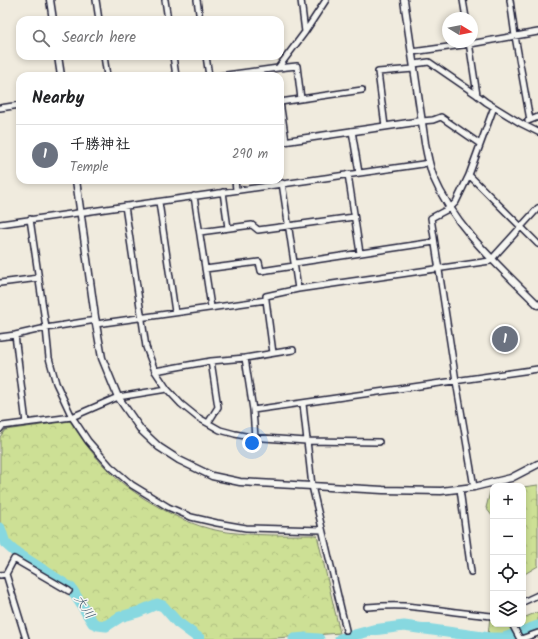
<!DOCTYPE html>
<html lang="en">
<head>
<meta charset="utf-8">
<style>
	body { margin:0; font-family:Kalam,"Klee One",sans-serif; background:#f6f6f6; color:#202124 }
	.controls { position:absolute; right:12px; bottom:12px; display:grid; overflow:hidden; border-radius:8px; box-shadow:0 2px 6px #0003 }
	.controls button { width:36px; height:36px; display:grid; place-items:center; padding:0; border:0; border-bottom:1px solid #e0e0e0; background:#fff; color:#202124; font:20px sans-serif }
	.compass { position:absolute; left:442px; top:12px; width:36px; height:36px; border-radius:50%; background:#fff; box-shadow:0 2px 6px #0003; rotate:100deg }
	.you { position:absolute; left:252px; top:443px; width:14px; height:14px; margin:-10px; border:3px solid #fff; border-radius:50%; background:#1a73e8; box-shadow:0 0 0 6px #1a73e833 }
	.badge { display:grid; place-items:center; width:26px; height:26px; border-radius:50%; background:#0f766e; color:#fff; font-size:13px; font-weight:700 }
	.pin { position:absolute; translate:-50% -50%; border:2px solid #fff; box-shadow:0 1px 4px #0006 }
	.list { margin:0; padding:0; list-style:none }
	h2 { display:flex; justify-content:space-between; align-items:center; height:52px; margin:0; padding:0 16px; font-size:17px }
	h2 small { font-size:13px; font-weight:400; color:#757577 }
	.list li { display:grid; grid-template-columns:26px 1fr auto; gap:12px; align-items:center; box-sizing:border-box; height:60px; padding:0 16px; border-top:1px solid #e0e0e0 }
	.list b { display:block; font-size:15px; white-space:nowrap }
	.list p { margin:0; font-size:13px; white-space:nowrap; color:#757577 }
	.list em { font-size:13px; font-style:normal; color:#757577 }
	.icon { flex:none; width:22px; height:22px; fill:none; stroke:currentColor; stroke-width:2; stroke-linecap:round; stroke-linejoin:round }
	.map { position:relative; flex:none; width:538px; height:639px; overflow:hidden }
	.search { position:absolute; background:#fff; box-shadow:0 2px 6px #0003; left:16px; top:16px; width:268px; height:44px; display:flex; align-items:center; gap:10px; box-sizing:border-box; padding:0 14px; border-radius:12px; color:#757577; font-size:15px }
	.panel { position:absolute; background:#fff; box-shadow:0 2px 6px #0003; left:16px; top:72px; width:268px; height:112px; border-radius:12px }
	.map>svg:first-child { display:block }
	.forest { fill:url(#forest-crowns); stroke:#788168 }
	.lines { fill:none; stroke-linecap:round; stroke-linejoin:round }
	.river { stroke:#87d8e0; stroke-width:11 }
	.minor-casing { stroke:#22223b; stroke-width:8 }
	.tertiary-casing { stroke:#22223b; stroke-width:9 }
	.minor { stroke:#f6f6f2; stroke-width:5 }
	.tertiary { stroke:#f6f6f2; stroke-width:6 }
	.labels { text-anchor:middle; dominant-baseline:central; stroke-width:3; stroke-linejoin:round; paint-order:stroke }
	.water-label { font-size:13px; font-style:italic; fill:#40596d; stroke:#f6f6f2 }
</style>
</head>
<body>
<div class="map">
<svg width="538" height="639" viewBox="0 0 538 639">
	<defs>
		<pattern id="forest-crowns" width="20" height="18" patternUnits="userSpaceOnUse"><rect width="20" height="18" fill="#cde095"/><path d="M2 6a3 3 0 1 1 6 0M12 15a3 3 0 1 1 6 0" fill="none" stroke="#b0c081"/></pattern>
	</defs>
	<rect width="100%" height="100%" fill="#f0ebde"/>
	<filter id="ink" filterUnits="userSpaceOnUse"><feTurbulence type="fractalNoise" baseFrequency=".025" numOctaves="2"/><feDisplacementMap in="SourceGraphic" scale="8" xChannelSelector="R" yChannelSelector="G"/><feConvolveMatrix kernelMatrix="1 2 1 2 8 2 1 2 1" color-interpolation-filters="sRGB"/></filter>
	<g filter="url(#ink)">
		<path class="forest" d="M70,421c11,17 22,33 37,48 11,12 24,21 38,30 23,14 47,27 75,32 32,5 64,4 97,4l23,98 -77,6h-60l-20,-15 -17,-18 -6,-3h-5l-16,6 -17,6 -18,9h-5l-5,-2 -22,-35 -57,-37 -8,-8 -7,-17v-88l5,-7z
			M538,485v81l-15,9v-88z
			M490,492h3v25l-7,-9z
			M538,612v12l-18,6 -3,-6h6v-6z
			M490,617h3v7h18l4,8 -11,4 -16,-1z"/>
		<g class="lines">
			<path class="river" d="M0,528l5,15 9,8 57,37 22,35 5,2 8,1 14,-9 18,-5 19,-8 6,2 14,16 23,17
				M294,639l12,-1 13,1
				M340,639l33,-9 31,-4 86,12h14l34,-12"/>
			<g class="minor-casing">
				<path id="minor" d="M96,0l3,20
					M165,0l3,20
					M197,0l3,20
					M301,0l4,32
					M463,0l3,18
					M510,0l5,36 15,84
					M469,42l8,53
					M412,52l58,-8 68,-12
					M104,56l3,20
					M173,56l3,20
					M206,56l3,20
					M414,64l15,-2 48,33 9,7 36,22 16,8
					M278,68l19,-2 4,33
					M219,76l59,-8 27,-36 21,-32
					M280,102l82,-12
					M280,102l6,39
					M494,107l-25,68 69,69
					M0,108l20,-3
					M422,121l11,-1 8,-3 39,27
					M528,121l10,-4
					M385,126l-7,-54 36,-3
					M352,131l7,42
					M348,174l12,79
					M469,175l-13,27 -6,6 -19,10 25,163 18,106
					M235,180l1,10
					M282,183l16,106
					M223,192l5,36
					M194,196l17,111
					M159,202l16,110
					M125,206l21,141 9,24 12,18 14,15 16,13 23,13 15,4 15,3 56,4 73,1
					M30,219l16,109 3,30 7,25 16,34 16,24 22,25 22,19 36,22 23,10 26,6 29,5 76,2
					M0,224l423,-60 6,-2
					M200,232l52,-7 6,5 96,-13
					M295,263l139,-21
					M205,269l54,-7 2,9 33,-5
					M0,283l39,-5
					M96,324l170,-24
					M15,335l11,88
					M0,337l15,-2 31,-7 50,-8
					M273,353l-7,-53v-4l32,-7 192,-28 48,-53
					M245,358l8,52 2,28
					M155,371l56,-10
					M303,404l9,82 34,144
					M253,410l285,-41
					M208,423l10,-16 -7,-46 34,-3 48,-8
					M0,429l2,-3 70,-9 46,-20 49,-8
					M460,489l11,83
					M6,574l8,-15 55,32
					M0,575l6,-1 20,65
					M523,602l15,-7
					M367,607c12,-1 25,-2 37,-1 30,2 59,8 89,10
					M512,624l8,15
					M521,639l17,-6"/>
			</g>
			<g class="tertiary-casing">
				<path id="tertiary" d="M50,0l3,20
					M404,0l21,143c2,11 4,22 8,33 22,52 66,90 105,129
					M58,56l3,20
					M280,142l142,-21
					M76,180l20,144 6,34 16,39 23,33 18,17 20,13 33,16 28,6 143,8 58,1 33,-4 37,-9 27,-14"/>
			</g>
			<use href="#minor" class="minor"/>
			<use href="#tertiary" class="tertiary"/>
		</g>
	</g>
	<g class="labels">
		<g class="water-label">
			<text transform="translate(84 607) rotate(57)">大川</text>
		</g>
	</g>
</svg>
<div class="controls">
<button>+</button>
<button>−</button>
<button><svg class="icon" aria-label="locate" viewBox="0 0 24 24"><circle cx="12" cy="12" r="6"/><path d="M12 2v4M12 18v4M2 12h4M18 12h4"/></svg></button>
<button><svg class="icon" aria-label="layers" viewBox="0 0 24 24"><path d="M12 4l9 5-9 5-9-5zM3 14l9 5 9-5"/></svg></button>
</div>
<svg class="compass" viewBox="-18 -18 36 36"><path d="M0-13l5 13h-10z" fill="#e53935"/><path d="M0 13l5-13h-10z" fill="#757577"/></svg>
<div class="you"></div>
<div class="pin badge" style="left:505px;top:339px;background:#6b7280">1</div>
<div class="search"><svg class="icon" aria-label="search" viewBox="0 0 24 24"><circle cx="10" cy="10" r="6"/><path d="M15 15l6 6"/></svg>Search here</div>
<section class="panel">
<h2>Nearby<small></small></h2>
<ul class="list">
<li><span class="badge" style="background:#6b7280">1</span><div><b>千勝神社</b><p>Temple</p></div><em>290 m</em></li>
</ul>
</section>
</div>
</body>
</html>
